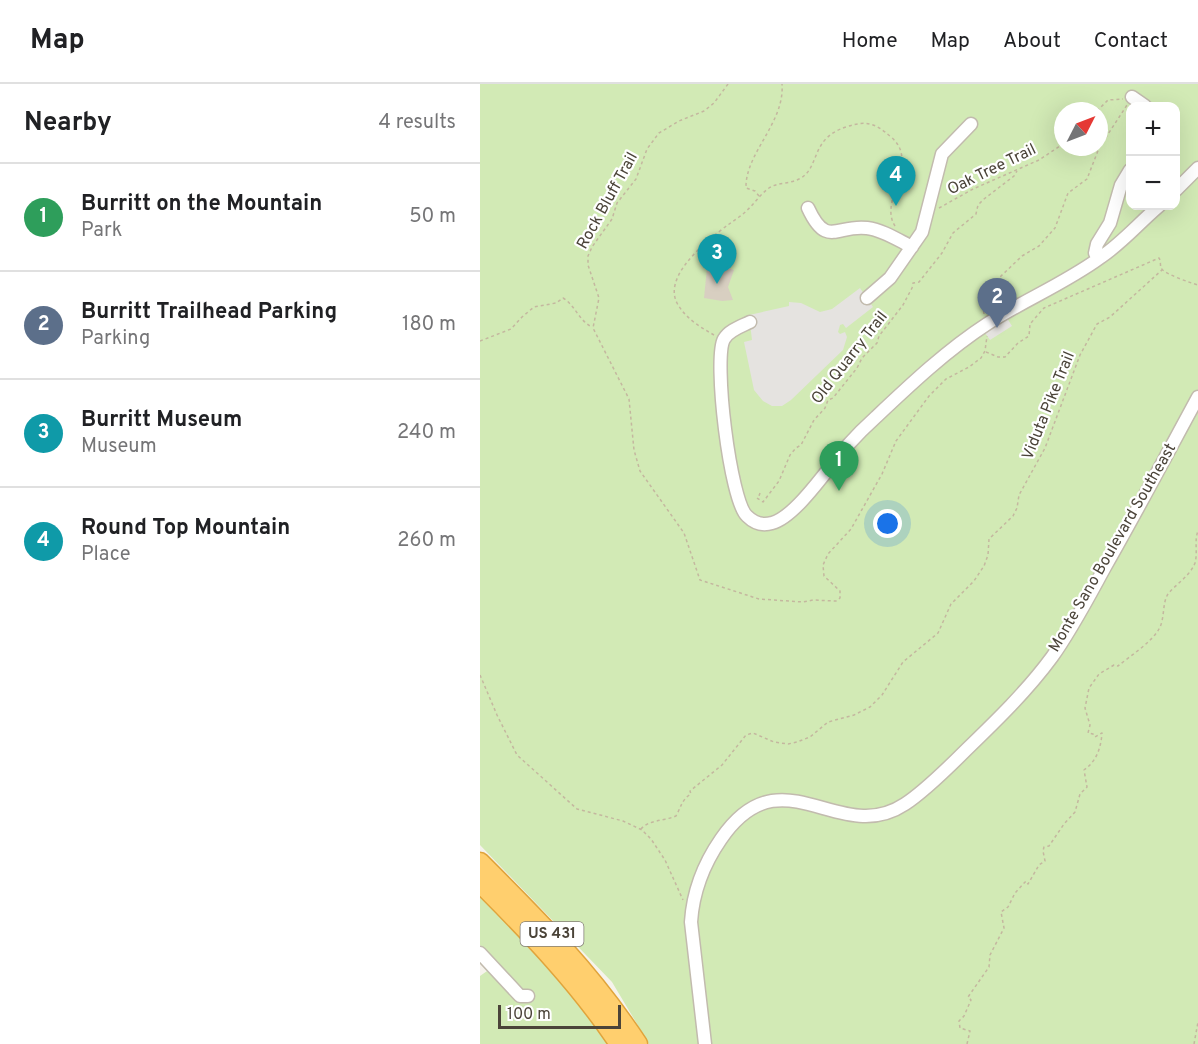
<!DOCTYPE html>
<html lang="en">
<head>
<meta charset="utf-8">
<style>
	body { margin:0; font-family:Overpass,sans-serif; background:#f6f6f6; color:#202124 }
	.controls { position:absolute; right:18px; top:18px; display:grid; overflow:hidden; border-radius:12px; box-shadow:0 6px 24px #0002 }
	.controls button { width:54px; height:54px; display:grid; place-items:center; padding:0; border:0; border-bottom:2px solid #e0e0e0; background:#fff; color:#202124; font:30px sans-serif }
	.compass { position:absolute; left:574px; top:18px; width:54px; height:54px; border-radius:50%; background:#fff; box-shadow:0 6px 24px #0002; rotate:48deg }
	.scale { position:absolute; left:18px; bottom:15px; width:123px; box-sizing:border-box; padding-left:6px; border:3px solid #4b4439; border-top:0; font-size:16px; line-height:21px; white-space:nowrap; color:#4b4439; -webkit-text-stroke:4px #fff; paint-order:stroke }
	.you { position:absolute; left:408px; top:440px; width:21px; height:21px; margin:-15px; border:4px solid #fff; border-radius:50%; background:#1a73e8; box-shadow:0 0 0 9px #1a73e833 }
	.badge { display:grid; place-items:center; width:39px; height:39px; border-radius:50%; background:#fc3f1d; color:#fff; font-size:20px; font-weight:700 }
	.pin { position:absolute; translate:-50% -50px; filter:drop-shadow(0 2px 3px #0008) }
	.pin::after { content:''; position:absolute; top:32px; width:21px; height:18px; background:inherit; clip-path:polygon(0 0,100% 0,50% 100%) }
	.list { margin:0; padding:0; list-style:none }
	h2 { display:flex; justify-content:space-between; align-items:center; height:78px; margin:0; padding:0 24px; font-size:26px }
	h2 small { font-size:20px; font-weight:400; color:#757577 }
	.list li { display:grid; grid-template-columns:39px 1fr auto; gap:18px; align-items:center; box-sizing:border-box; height:108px; padding:0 24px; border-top:2px solid #e0e0e0 }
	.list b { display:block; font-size:22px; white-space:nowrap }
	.list p { margin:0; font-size:20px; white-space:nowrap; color:#757577 }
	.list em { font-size:20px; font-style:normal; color:#757577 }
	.map { position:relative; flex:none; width:718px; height:960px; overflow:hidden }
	header { display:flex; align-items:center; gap:36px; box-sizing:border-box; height:84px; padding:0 30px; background:#fff; border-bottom:2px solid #e0e0e0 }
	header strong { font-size:28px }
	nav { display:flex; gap:33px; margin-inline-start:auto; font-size:21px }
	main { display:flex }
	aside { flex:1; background:#fff }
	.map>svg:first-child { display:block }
	.green { fill:#d2eab5; fill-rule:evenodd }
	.parking { fill:#e5e3e0 }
	.building { fill:#d8cfc1 }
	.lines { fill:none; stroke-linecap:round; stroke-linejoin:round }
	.minor-casing { stroke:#c2bbae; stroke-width:15 }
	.highway-casing { stroke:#e0a43c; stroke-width:21 }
	.path { stroke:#c4b79f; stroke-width:1.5; stroke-dasharray:3 3; stroke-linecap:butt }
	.minor { stroke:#fff; stroke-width:12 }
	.highway { stroke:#ffcf6e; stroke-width:18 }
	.labels { text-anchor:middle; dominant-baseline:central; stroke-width:4.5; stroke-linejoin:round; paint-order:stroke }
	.shield { fill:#fff; stroke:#817c74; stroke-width:1.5 }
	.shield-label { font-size:15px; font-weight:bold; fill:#4b4439 }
	.street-label { font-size:16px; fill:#4b4439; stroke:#fff }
</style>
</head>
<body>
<header>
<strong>Map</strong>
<nav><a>Home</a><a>Map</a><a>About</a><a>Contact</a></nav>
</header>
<main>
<aside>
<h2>Nearby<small>4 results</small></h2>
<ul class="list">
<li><span class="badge" style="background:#2e9e5b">1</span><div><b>Burritt on the Mountain</b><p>Park</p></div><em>50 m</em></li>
<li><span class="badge" style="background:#5c6f8a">2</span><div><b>Burritt Trailhead Parking</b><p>Parking</p></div><em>180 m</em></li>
<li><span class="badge" style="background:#0f9aa8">3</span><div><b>Burritt Museum</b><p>Museum</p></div><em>240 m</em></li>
<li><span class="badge" style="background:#0f9aa8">4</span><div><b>Round Top Mountain</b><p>Place</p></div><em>260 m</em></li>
</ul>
</aside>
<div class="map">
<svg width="718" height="960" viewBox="0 0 718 960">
	<rect width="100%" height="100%" fill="#f6f3ec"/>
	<path class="green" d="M0,0h718v960h-549l-37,-62 -132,-137zM650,22h46v100h-46zM583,27h36v36h-36z
		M0,799l139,161h-139v-68l17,-12 -17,-19z"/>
	<path class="parking" d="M380,204l13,19 -27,21 -3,-4 -3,1 -2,7 2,2 5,-2 2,5 -4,13 -52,50 -9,6h-10l-9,-5 -9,-11 -10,-48 8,-2 -3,-25 40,-9v-4l12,1 19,9 12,-3z
		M525,231l7,11 -22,14 -7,-10z"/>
	<path class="building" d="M245,183l9,3 -6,17 5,13 -11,1 -18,-3 3,-30z"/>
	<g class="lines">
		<g class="minor-casing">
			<path id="minor" d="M652,13l13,9
				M696,106l22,-22
				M328,124c19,41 29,16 59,20 16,2 31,12 45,19
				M618,175l-3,-6 2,-9 13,-21 11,-38 9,-15
				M387,214l23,-20 32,-46 20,-78 29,-30
				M270,238c-8,4 -21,8 -26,17 -11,19 6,162 23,177 7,7 15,10 25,7 24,-6 58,-58 75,-77 9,-10 19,-20 29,-29 35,-33 71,-67 111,-93 37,-24 79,-41 114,-67 21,-14 39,-35 58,-51
				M0,869l40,43h8
				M225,960l-14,-122c2,-31 12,-57 30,-83 61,-89 118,9 184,-35 20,-13 44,-37 61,-54 30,-29 61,-59 86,-93 20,-28 36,-59 53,-90 32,-56 62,-113 93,-170"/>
		</g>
		<g class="highway-casing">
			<path id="highway" d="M0,778c60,60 111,111 158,182
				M0,799c50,50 99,101 139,161"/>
		</g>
		<path class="path" d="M248,0l-14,19 -10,8 -25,10 -20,12 -12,16 -11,30 -19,24 -5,16 -20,28 -4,9v9l11,33 -6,30 36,71 5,51 6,21 44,62 16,47 59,19 44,3 10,-2 23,1 4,-3v-7l-16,-15 -1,-11 5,-11 23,-25 31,-55 14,-33 33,-45 17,-17 23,-12 12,-9 4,-7 2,-15
			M617,27l11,-11 15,-1
			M279,112l-4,-5 -9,-3c-1,-35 39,-65 36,-104
			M459,124l34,-19 66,-29 24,-16
			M504,230l-1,-7 3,-7 14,-23 22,-21 17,-10 16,-18 13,-35 19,-14 12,-31 28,-43
			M234,251c-14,-8 -29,-17 -37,-32 -16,-31 42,-72 62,-86 12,-8 19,-21 30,-29 9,-6 21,-4 30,-9 22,-11 10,-40 47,-52 21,-7 29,-4 45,10 30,25 -13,63 4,89
			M0,257l31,-12 11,-12 12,-10 22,-4 7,-5c12,7 16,23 29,29
			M506,268l12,5h7l13,-14 11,-7 1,-12 14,-16 115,-50c2,3 1,7 2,10 3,6 30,15 37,17
			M280,409l-1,3 -2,2 6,4 16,-21 11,-26 6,-7 5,-3 13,-25 11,-12 3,-8 5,-2 24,-30 5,-10 15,-15 2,-7 24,-31 9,-17 1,-5 6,-1 23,-29 11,-20 23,-19 2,-9 6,-6 30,-23 3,-5
			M0,591l17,40 20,40 60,54 46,12 19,9 9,9 14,21 18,40
			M161,745c7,-9 23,-8 35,-13 5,-9 6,-17 15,-22l-1,-3 32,-26 24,-30 7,-2 21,9 14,2 9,-2 13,-5 18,-15 26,-7 16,-8 12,-12 21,-33 35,-29 13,-29 23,-23 10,-15 4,-11 1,-16 24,-23 4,-8 2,-13 26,-47 35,-93 17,-31 13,-7 53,-48
			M487,960l3,-13 -10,-3 -1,-7 5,-5 7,-16 -3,-3 21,-30 1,-12 14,-27 -3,-16 7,-5 7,-14 11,-12 2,3 11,-19 6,-4 -2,-10 1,-4 5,-1 15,-22 11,-12 5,-18 7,-7 -3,-17c13,-9 17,-23 18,-37l-7,4 -2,-3 -5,-1 2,-8 -5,-17 4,-20 10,-14 15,-9 4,1c12,-10 33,-23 41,-37 6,-10 3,-26 9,-35 8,-10 22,-18 27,-31 3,-11 -1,-22 3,-32
			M714,960l4,-22"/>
		<use href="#minor" class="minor"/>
		<use href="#highway" class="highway"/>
	</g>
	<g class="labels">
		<rect class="shield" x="40.5" y="838" width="63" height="24" rx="4.5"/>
		<g class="shield-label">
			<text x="72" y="850">US 431</text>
		</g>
		<g class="street-label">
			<text transform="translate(512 86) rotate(-26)">Oak Tree Trail</text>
			<text transform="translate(128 117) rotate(-61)">Rock Bluff Trail</text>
			<text transform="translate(370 274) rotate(-52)">Old Quarry Trail</text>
			<text transform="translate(569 322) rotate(-68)">Viduta Pike Trail</text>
			<text transform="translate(633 464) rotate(-60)">Monte Sano Boulevard Southeast</text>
		</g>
	</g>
</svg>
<div class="controls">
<button>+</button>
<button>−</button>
</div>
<svg class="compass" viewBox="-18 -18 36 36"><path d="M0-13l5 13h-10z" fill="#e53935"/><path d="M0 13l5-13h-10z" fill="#757577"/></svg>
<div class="scale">100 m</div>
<div class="you"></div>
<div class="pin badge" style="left:359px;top:407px;background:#2e9e5b">1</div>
<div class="pin badge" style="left:517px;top:244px;background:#5c6f8a">2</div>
<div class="pin badge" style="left:237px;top:200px;background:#0f9aa8">3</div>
<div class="pin badge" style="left:416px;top:122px;background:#0f9aa8">4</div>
</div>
</main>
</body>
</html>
